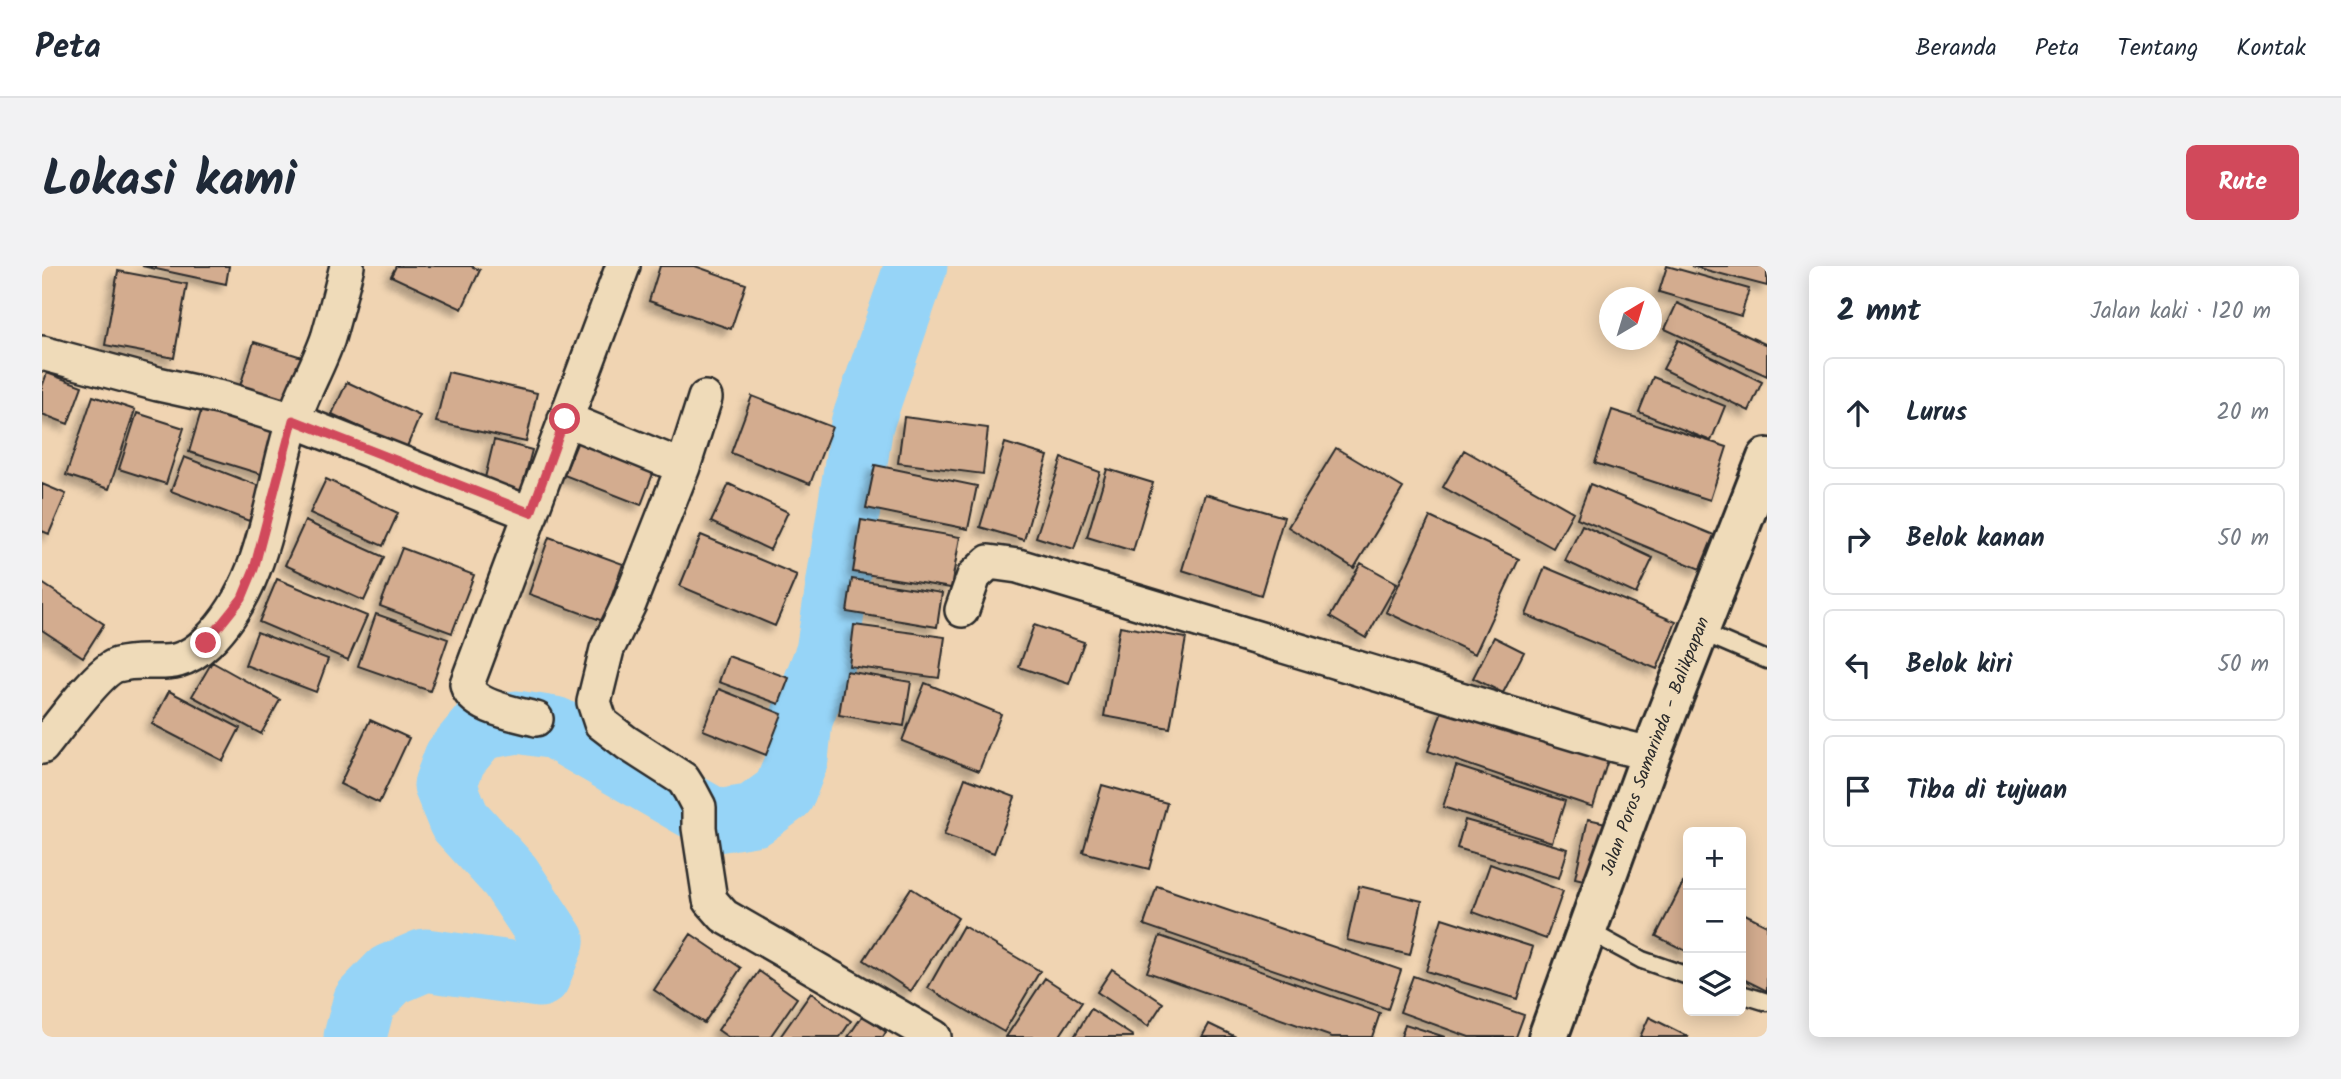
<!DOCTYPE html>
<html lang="id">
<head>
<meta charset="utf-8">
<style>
	body { margin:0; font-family:Kalam,sans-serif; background:#f2f2f3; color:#1f2937 }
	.controls { position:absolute; right:21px; bottom:21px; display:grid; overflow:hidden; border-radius:10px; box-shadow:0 4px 18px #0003 }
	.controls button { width:63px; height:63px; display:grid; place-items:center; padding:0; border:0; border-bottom:2px solid #e0e1e3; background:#fff; color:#1f2937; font:35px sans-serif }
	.compass { position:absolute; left:1557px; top:21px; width:63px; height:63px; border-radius:50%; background:#fff; box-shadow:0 4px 18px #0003; rotate:38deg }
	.stop { position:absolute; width:21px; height:21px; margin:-16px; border:5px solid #d1495b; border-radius:50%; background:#fff }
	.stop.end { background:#d1495b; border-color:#fff; box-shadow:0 2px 7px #0008 }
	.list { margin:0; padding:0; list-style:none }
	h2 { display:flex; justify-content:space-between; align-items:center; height:91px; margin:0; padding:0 28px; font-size:30px }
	h2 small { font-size:23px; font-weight:400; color:#747a83 }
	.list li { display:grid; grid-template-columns:46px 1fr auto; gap:21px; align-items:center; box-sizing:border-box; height:112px; margin:0 14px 14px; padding:0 14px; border:2px solid #e0e1e3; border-radius:10px }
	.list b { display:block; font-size:26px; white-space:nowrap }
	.list em { font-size:23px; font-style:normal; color:#747a83 }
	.icon { flex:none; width:38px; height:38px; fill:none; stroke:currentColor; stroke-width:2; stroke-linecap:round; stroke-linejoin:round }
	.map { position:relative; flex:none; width:1725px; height:771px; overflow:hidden; border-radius:10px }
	header { display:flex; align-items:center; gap:42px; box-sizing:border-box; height:98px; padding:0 35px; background:#fff; border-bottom:2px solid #e0e1e3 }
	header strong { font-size:33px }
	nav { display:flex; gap:38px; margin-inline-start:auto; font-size:24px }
	.intro { display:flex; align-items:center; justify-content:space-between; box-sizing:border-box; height:168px; padding:0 42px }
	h1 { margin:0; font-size:49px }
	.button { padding:18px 32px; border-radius:10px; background:#d1495b; color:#fff; font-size:24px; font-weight:700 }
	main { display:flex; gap:42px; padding:0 42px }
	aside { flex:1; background:#fff; border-radius:10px; box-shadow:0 4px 18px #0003 }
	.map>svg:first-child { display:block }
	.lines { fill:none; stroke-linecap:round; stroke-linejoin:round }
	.river { stroke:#96d4f7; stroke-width:63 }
	.building { fill:#d3ac8f; stroke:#2b2b2b; stroke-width:2; filter:url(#shadow) }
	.service-casing { stroke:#2b2b2b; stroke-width:21 }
	.minor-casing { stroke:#2b2b2b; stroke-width:38 }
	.trunk-casing { stroke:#2b2b2b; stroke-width:44 }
	.service { stroke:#efdbb9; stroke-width:16 }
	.minor { stroke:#efdbb9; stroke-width:33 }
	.trunk { stroke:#efdbb9; stroke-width:38 }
	.route { stroke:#d1495b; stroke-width:9 }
	.labels { text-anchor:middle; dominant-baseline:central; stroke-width:7; stroke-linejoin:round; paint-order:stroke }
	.street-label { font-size:18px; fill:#2b2b2b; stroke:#efdbb9 }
</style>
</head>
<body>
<header>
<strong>Peta</strong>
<nav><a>Beranda</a><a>Peta</a><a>Tentang</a><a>Kontak</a></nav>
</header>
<div class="intro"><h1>Lokasi kami</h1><a class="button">Rute</a></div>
<main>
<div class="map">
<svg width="1725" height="771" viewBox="0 0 1725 771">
	<defs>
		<filter id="shadow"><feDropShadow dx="-6" dy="6" stdDeviation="3.5" flood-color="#0004"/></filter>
	</defs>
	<rect width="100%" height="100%" fill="#f0d4b2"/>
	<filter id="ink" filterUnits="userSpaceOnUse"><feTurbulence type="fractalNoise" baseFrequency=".0143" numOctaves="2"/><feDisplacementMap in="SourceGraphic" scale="14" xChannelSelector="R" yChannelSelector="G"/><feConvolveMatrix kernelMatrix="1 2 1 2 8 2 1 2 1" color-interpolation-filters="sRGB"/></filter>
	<g filter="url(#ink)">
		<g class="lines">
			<path class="river" d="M313,771l9,-35 26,-27 35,-15 114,16 14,-35 -43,-65 -51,-56 -14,-35 10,-27 24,-29 38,-7 38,6 162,93 37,-6 30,-22 13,-34 4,-39 26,-68 35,-228 54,-158"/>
		</g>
		<path class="building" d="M100,0h87l-3,18z
			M354,0h75l9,4 -18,39 -71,-33z
			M618,0h35l51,18 -15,45 -82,-28z
			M1625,0l82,23 -8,27 -82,-24z
			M1649,0h76v20z
			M76,5l69,13 -13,74 -69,-13z
			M1635,37l90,42v31l-102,-47z
			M1636,74l84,42 -13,29 -86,-42z
			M212,76l54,17 -14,44 -54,-17z
			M406,106l89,21 -11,49 -90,-20z
			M5,107l35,13 -14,38 -26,-10v-27z
			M1611,111l72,29 -14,35 -72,-29z
			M305,116l73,34 -14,33 -74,-35z
			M51,130l42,14 -26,79 -43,-14z
			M710,130l80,31 -22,57 -79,-31z
			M160,142l79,23 -14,45 -78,-24z
			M1570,144l115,37 -17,53 -115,-37z
			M95,147l47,15 -18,56 -47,-15z
			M862,151l84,11 -5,46 -85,-11z
			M452,174l38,10 -11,42 -37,-10z
			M536,175l76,30 -13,34 -77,-30z
			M963,177l43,13 -24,84 -44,-13z
			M1294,182l67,40 -49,80 -66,-41z
			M1422,184l109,62 -20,36 -110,-61z
			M142,191l78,30 -13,34 -78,-30z
			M1020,192l38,14 -26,77 -38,-12z
			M833,199l102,21 -9,43 -102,-21z
			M1065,203l46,14 -20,68 -46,-14z
			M284,213l72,34 -15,33 -73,-33z
			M0,218l24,10 -17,40 -7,-3z
			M687,218l59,28 -18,38 -59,-28z
			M1548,218l124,51 -14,34 -123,-51z
			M1163,228l79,23 -23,78 -79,-25z
			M1388,251l89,42 -44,95 -89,-42z
			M819,254l99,17 -9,51 -98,-16z
			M263,255l79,36 -20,44 -79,-36z
			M1540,259l71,33 -17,36 -71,-33z
			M659,269l96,40 -22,51 -95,-40z
			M507,271l74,27 -20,57 -74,-27z
			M360,282l72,27 -22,58 -72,-27z
			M1319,297l36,20 -31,55 -36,-21z
			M1503,301l131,55 -19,47 -131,-54z
			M235,313l90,37 -19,44 -89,-38z
			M810,313l90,14 -5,34 -90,-15z
			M0,317l62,41 -21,33 -41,-27z
			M334,348l72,25 -18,52 -72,-25z
			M812,359l91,12 -6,41 -90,-12z
			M992,359l50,17 -15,42 -50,-17z
			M1078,360l66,12 -16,90 -66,-12z
			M215,366l71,27 -12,33 -71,-27z
			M1452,371l30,15 -21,41 -30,-15z
			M686,390l61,22 -10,26 -60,-22z
			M170,396l68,38 -19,34 -69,-38z
			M804,405l65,11 -7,44 -65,-11z
			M883,417l76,31 -22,57 -77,-30z
			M677,423l63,25 -16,41 -63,-25z
			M127,425l71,37 -17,33 -71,-37z
			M1403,436l164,55 -16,50 -165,-56z
			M328,454l39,18 -30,65 -39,-19z
			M1414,500l109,35 -13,41 -109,-35z
			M923,512l50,19 -21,56 -50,-18z
			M1060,519l65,18 -18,66 -66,-17z
			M1546,553l27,6 -13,59 -27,-6z
			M1423,554l103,29 -9,29 -102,-30z
			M1448,598l73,27 -17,48 -73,-27z
			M1641,617l5,3v66l-32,-16z
			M1115,620l244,84 -13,39 -244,-84z
			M1317,620l63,15 -12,54 -63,-15z
			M869,622l47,30 -47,73 -47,-31z
			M1699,646l26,13v66l-26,-13z
			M1400,652l91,29 -16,52 -91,-28z
			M921,660l77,45 -36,61 -76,-44z
			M649,668l50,34 -37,55 -50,-33z
			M1118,670l220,77 -8,24h-40l-185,-65z
			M1070,703l51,34 -15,23 -51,-34z
			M717,705l38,27 -27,39h-42l-10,-7z
			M1371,710l111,39 -8,22h-47l-69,-25z
			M1003,712l37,24 -23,35h-53z
			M769,727l40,28 -11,16h-60z
			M1049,743l42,27v1h-59z
			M821,749l23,17 -3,5h-35z
			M1607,751l40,20h-49z
			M1167,758l27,13h-34z
			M1363,758l40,13h-44z"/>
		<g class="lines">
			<g class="service-casing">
				<path id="service" d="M1657,365l68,29
					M1545,664l55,30 46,16
					M1699,728l26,8"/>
			</g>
			<g class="minor-casing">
				<path id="minor" d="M0,87l116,31 64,14 71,22 238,94
					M663,132l-22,69 -54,137 -22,45 -13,53 7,21 26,20 56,36 7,11 9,17v21l11,72 14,16 210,121
					M523,153l118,48
					M920,344l12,-34 15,-14 29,4 588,177 45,11
					M494,453c-19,-5 -65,-12 -69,-35l156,-418
					M0,481c14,-17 56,-76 75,-82 36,-10 56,10 90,-23 60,-58 62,-144 86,-220 9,-29 25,-55 35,-84 7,-24 13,-48 19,-72"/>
			</g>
			<g class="trunk-casing">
				<g id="trunk">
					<path id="s1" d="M1506,771l103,-283 116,-296"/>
				</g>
			</g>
			<use href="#service" class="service"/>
			<use href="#minor" class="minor"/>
			<use href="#trunk" class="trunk"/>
		</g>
	</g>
	<g class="lines" filter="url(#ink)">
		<path class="route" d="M164,377l36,-45 12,-29 39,-149 238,93 34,-94"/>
	</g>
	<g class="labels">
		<g class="street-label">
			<text stroke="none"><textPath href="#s1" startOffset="310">Jalan Poros Samarinda - Balikpapan</textPath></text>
		</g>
	</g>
</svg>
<div class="controls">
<button>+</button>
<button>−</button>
<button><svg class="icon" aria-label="layers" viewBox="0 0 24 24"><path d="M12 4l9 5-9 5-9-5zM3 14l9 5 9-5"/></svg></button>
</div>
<svg class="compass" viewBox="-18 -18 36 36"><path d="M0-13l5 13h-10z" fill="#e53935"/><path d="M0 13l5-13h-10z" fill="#747a83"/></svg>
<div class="stop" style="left:523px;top:153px"></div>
<div class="stop end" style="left:164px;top:377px"></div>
</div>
<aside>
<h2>2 mnt<small>Jalan kaki · 120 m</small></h2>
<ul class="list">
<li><svg class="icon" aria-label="ahead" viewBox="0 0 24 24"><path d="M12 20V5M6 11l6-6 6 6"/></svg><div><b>Lurus</b></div><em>20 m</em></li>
<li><svg class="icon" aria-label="right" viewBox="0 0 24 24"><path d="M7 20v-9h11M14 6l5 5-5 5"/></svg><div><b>Belok kanan</b></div><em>50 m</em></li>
<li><svg class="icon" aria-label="left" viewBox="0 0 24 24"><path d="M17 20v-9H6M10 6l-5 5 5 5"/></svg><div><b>Belok kiri</b></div><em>50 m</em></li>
<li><svg class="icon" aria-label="arrive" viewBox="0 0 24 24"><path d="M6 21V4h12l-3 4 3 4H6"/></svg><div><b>Tiba di tujuan</b></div></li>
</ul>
</aside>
</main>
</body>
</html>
